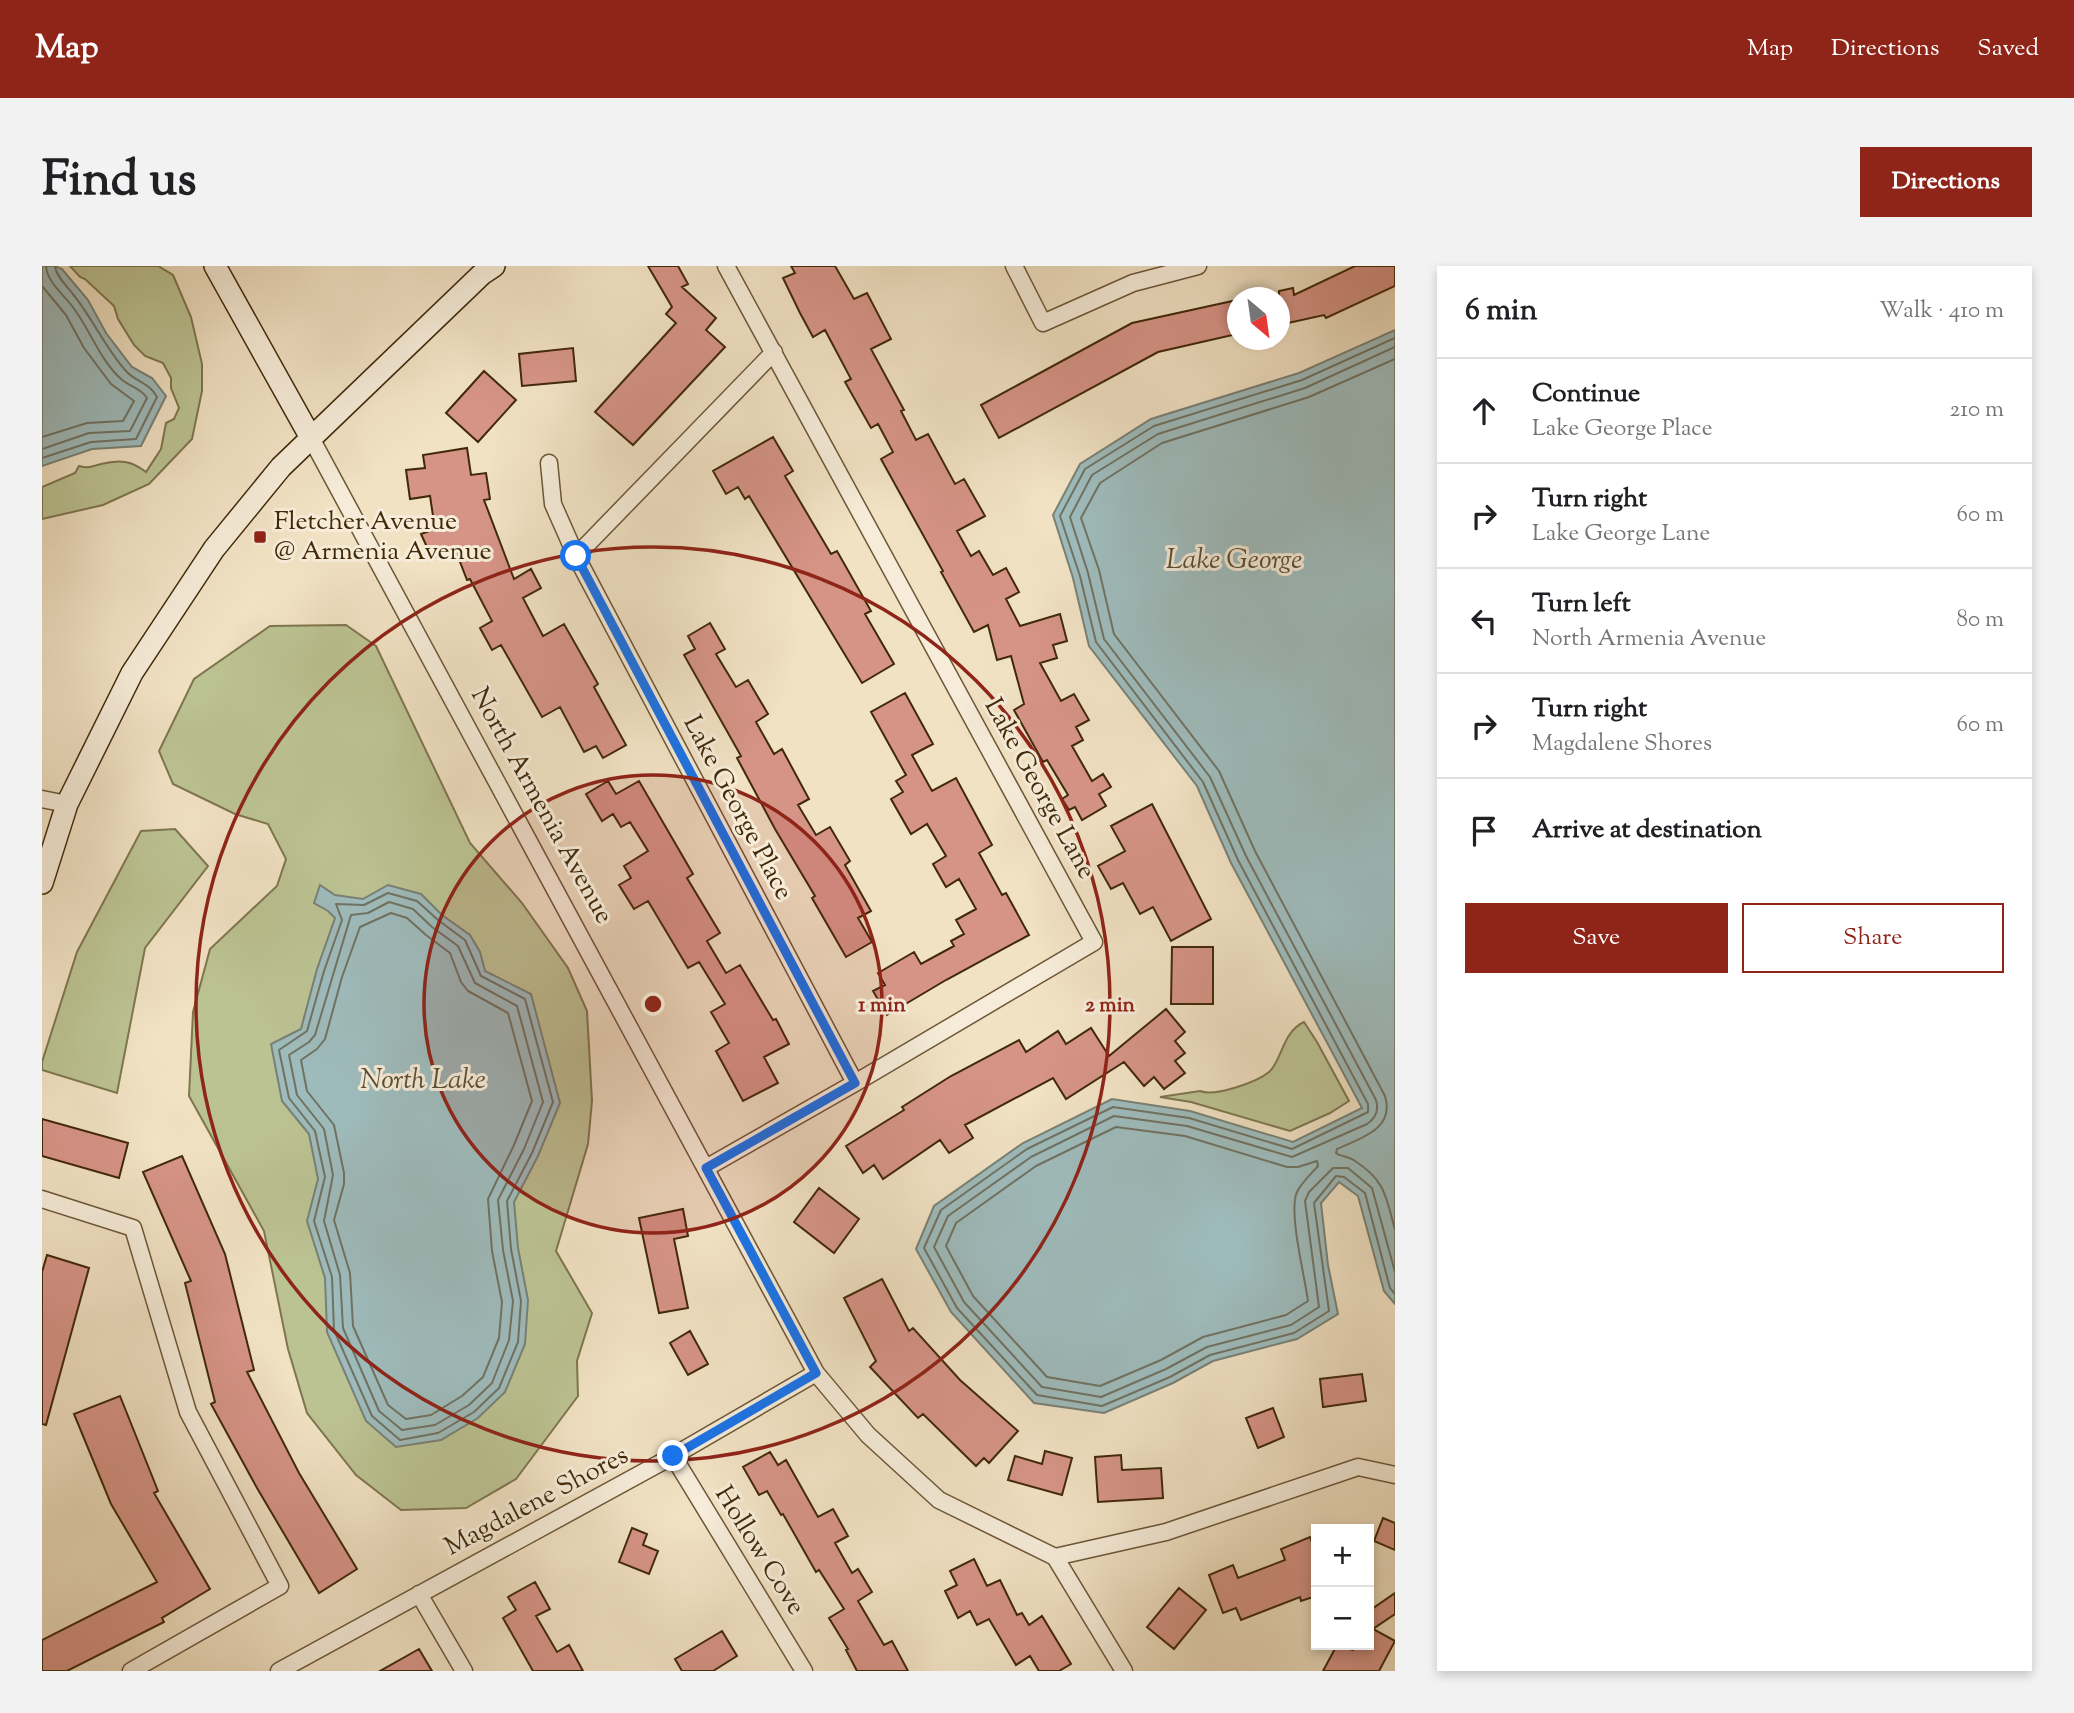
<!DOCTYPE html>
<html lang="en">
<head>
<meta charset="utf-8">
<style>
	body { margin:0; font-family:"Sorts Mill Goudy",serif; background:#f2f2f2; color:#202124 }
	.controls { position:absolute; right:21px; bottom:21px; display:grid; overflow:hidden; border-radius:0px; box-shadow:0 4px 10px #0003 }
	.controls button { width:63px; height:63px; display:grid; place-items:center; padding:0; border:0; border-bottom:2px solid #e0e0e0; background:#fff; color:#202124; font:35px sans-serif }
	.compass { position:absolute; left:1185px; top:21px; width:63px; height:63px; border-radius:50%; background:#fff; box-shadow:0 4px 10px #0003; rotate:151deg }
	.stop { position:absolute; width:21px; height:21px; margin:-16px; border:5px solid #1a73e8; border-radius:50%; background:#fff }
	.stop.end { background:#1a73e8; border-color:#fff; box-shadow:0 2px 7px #0008 }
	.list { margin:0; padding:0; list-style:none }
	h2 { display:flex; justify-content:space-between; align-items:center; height:91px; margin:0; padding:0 28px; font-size:30px }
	h2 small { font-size:23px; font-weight:400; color:#757577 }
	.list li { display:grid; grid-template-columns:46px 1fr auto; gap:21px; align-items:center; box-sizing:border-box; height:105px; padding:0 28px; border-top:2px solid #e0e0e0 }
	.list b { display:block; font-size:26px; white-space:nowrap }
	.list p { margin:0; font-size:23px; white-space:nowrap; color:#757577 }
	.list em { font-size:23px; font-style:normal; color:#757577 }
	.actions { display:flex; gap:14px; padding:21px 28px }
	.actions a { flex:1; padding:16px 0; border:2px solid #8f2418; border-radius:0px; text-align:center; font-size:24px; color:#8f2418 }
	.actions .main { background:#8f2418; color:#fff }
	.icon { flex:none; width:38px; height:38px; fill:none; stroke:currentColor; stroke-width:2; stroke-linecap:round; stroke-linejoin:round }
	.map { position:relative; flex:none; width:1353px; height:1405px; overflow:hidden; border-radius:0px }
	header { display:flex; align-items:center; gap:42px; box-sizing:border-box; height:98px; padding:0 35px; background:#8f2418; color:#fff }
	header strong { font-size:33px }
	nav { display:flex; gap:38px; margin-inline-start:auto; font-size:24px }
	.intro { display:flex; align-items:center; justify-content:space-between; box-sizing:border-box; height:168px; padding:0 42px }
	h1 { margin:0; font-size:49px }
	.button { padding:18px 32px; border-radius:0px; background:#8f2418; color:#fff; font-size:24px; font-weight:700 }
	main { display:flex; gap:42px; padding:0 42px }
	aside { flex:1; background:#fff; border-radius:0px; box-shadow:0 4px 10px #0003 }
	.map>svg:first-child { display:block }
	.green { fill:#bcc393; stroke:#7e764e; stroke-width:2 }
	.water { fill:#9ebcbd; stroke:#798175; stroke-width:2 }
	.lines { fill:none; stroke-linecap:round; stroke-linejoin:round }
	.shore { stroke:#707262; stroke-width:2 }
	.building { fill:#d69487; stroke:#412908; stroke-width:2 }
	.minor-casing { stroke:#6d5737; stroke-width:19 }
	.secondary-casing { stroke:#412908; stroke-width:24 }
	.minor { stroke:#f6ecd9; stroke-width:16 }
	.secondary { stroke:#f6ecd9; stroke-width:21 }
	.route { stroke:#1a73e8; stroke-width:9 }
	.ring { fill:none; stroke:#8f2418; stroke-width:3.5 }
	.poi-dot { fill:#8f2418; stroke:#f6ecd9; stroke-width:2.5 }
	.labels { text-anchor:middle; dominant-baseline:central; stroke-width:6; stroke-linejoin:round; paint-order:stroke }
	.poi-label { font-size:26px; fill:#412908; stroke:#f6ecd9; text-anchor:start }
	.street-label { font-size:26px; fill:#412908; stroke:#f6ecd9 }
	.water-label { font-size:28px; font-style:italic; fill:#584e35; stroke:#f6ecd9 }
	.centre { fill:#8f2418; stroke:#f6ecd9; stroke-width:3.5 }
	.ring-label { font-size:21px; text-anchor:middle; font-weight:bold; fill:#8f2418; stroke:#f6ecd9; stroke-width:6; stroke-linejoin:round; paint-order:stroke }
</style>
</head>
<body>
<header>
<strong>Map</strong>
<nav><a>Map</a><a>Directions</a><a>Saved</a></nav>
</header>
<div class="intro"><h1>Find us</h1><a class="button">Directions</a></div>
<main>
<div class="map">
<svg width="1353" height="1405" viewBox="0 0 1353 1405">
	<rect width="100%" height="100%" fill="#f1e2c4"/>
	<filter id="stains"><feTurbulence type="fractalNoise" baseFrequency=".00286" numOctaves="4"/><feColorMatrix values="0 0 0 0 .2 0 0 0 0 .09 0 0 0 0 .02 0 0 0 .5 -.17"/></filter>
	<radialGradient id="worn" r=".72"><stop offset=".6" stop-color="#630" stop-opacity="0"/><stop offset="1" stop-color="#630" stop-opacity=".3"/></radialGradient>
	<path class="green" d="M28,0h88l15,9 18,42 11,47v27l-10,48 -43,45 -46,21 -61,14v-32l33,-14 4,-7c10,3 13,0 22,-2 19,-5 31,-3 45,8l15,-23 5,-26 8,-4 5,-11 -8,-20v-10l-8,-15 -18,-7 -11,-11 -16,-26 -4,-13 -29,-27 -5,-2z
		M304,359l30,21 94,197 52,60 46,65 19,43 5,90 -4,43 -32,107 36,62 -15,48 1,35 -62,83 -50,29 -65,2 -45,-35 -49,-62 -19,-64 -24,-118 -75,-135 4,-84 17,-63 67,-63 9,-27 -18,-35 -33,-10 -62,-30 -14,-33 35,-72 76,-53z
		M133,563l33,37 -63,82 -28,145 -75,-23v-8l35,-110 64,-121z
		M1262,756l13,20 32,59 -19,12 -40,18 -99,-29 -31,-5 40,-6c15,6 57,-9 69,-19 13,-11 13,-40 35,-50z"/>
	<path class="water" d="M0,0h13l7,3 26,31 18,33 26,34 20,11 14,18 -25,50 -49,3 -50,17z
		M1353,64v974l-11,-13 -26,-95 -19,-14 -18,21 7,62 10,49 -41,25 -84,22 -40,22 -69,30 -70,-10 -83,-91 -35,-63 18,-43 89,-63 89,-44 78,12 103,31 69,-34 -131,-245 -34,-77 -108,-140 -16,-68 -20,-63 27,-51 71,-45 148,-46z
		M278,619l15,10 28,4 25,-14 33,9 21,21 28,20 10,17 5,19 46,23 29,109 -22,53 -24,46 4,46 10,52 -3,44 -20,48 -27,26 -37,22 -45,7 -30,-26 -39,-89 -2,-54 -18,-57 11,-42 -9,-45 -27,-33 -11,-57 30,-15 16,-60 18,-51 -7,-7 -14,-8z"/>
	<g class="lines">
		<path class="shore" d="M0,20l24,29 18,33 27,36 23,17 -11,20 -36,2 -45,14
			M1353,72l-93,42 -148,46 -69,43 -25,47 20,60 16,66 107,140 35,78 130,244v8l-76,37 -103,-31 -76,-11 -86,42 -86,61 -17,38 33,60 80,87 65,11 68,-29 40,-22 84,-22 35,-22 -15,-108 22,-27 8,1 21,16 25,95 5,6
			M1353,81l-90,41 -147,46 -66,41 -22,42 18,56 16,66 106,138 36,79 130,244c3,10 0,18 -9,24l-75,33 -105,-31 -73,-10 -83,41 -83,59 -14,31 30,55 78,85 59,10 65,-28 41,-22 84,-22 28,-18 -14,-106 4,-9 24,-24h15l24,20 23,84
			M1353,93l-86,38 -147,46 -62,40 -19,35 18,52 15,64 105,137 36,80 130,245c10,33 -24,42 -48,53l-1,4c5,4 13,3 19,8 31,20 31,36 40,69
			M0,183l47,-16 41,-2 17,-33c-6,-10 -17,-11 -26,-19 -22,-20 -31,-50 -49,-73 -9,-12 -25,-24 -26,-40
			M0,192l49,-16 45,-3 21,-42c-8,-15 -22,-15 -32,-27 -21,-24 -33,-53 -53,-77 -6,-8 -16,-17 -17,-27
			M346,627l29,8 21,19 27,20 16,36 44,23 28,103 -21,51 -25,48 4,48 10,52 -3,41 -19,46 -25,24 -36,21 -38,7 -28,-24 -38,-86 -2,-53 -18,-56 11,-44 -10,-46 -26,-33 -10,-48 28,-19 17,-60 18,-51 -6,-16 28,1z
			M347,636l24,7 19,18 26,19 17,37 42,23 26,96 -19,47 -26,51 5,50 10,51 -4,39 -17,43 -23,22 -34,20 -33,5 -23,-19 -36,-83 -3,-53 -16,-54 9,-46 -9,-46 -27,-34 -8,-40 20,-13 6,-7 36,-120 17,-2z
			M349,647l16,5 19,17 24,18 11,29 7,9 40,22 24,88 -18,44 -26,54 4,52 10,51 -3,36 -16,39 -21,19 -31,19 -25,4 -18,-14 -35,-79 -3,-53 -16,-53 10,-36v-11l-10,-48 -27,-34 -6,-31 16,-11 8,-10 17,-62 18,-50z
			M1074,861l69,9 102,31h11l19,-6 1,5c-7,8 -16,16 -21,26 -9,20 8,85 11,109l-22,14 -83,22 -42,23 -61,26 -53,-9 -74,-81 -27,-50 10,-23 80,-57z"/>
	</g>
	<path class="building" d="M606,0h30l10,18 -6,3 34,31 -10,12 19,17 -92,98 -38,-33 81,-89 -10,-9 6,-7z
		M749,0h44l19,33 13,-6 24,46 -20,10 33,61 -3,1 15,29 12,-6 27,50 9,-5 21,37 -28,15 14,25 8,-5 14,24 13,-7 13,24 -13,7 14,27 40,-12 7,27 -14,4 4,13 -17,5 21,38 13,-7 15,26 -13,7 7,13 -11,6 20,35 11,-7 8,13 -12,7 7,12 -24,14 -7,-13 -6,3 -7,-11 6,-4 -21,-35 -4,2 -29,-52 10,-6 -13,-48 -14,4 -9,-35 -14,7 -33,-60 2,-1 -62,-112 12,-7 -15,-28 -7,4 -26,-46 6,-3 -26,-49 -12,7 -13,-24 -17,-35 12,-5z
		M1313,0h40v20l-69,32 -2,-3 -45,10v-34l14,-3 1,7z
		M1195,34v34l-79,18 -159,86 -18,-33 151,-82z
		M531,82l3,33 -54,5 -3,-32z
		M442,105l32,29 -38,42 -32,-29z
		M731,171l20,34 -8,5 46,78 6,-3 34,60 -6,3 29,50 -32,19 -113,-187 -4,3 -7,-12 -12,7 -13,-23z
		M425,182l4,27 15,-2 4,26 -6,1 30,79 17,-10 10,19 -18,10 20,38 21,-12 34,60 -4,3 32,58 -23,13 -7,-12 -12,6 -24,-45 -18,10 -41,-72 -9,5 -12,-22 12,-7 -22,-42 -3,1 -12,-31 -23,9 -11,-24 14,-5 -5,-33 -20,3 -4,-29 19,-2 -2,-13z
		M668,357l15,26 -9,5 20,33 12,-7 20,34 -12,8 18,32 8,-5 27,50 -11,6 18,30 14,-8 20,34 -5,4 26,46 -13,7 14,24 -26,15 -34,-59 3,-2 -40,-67 -38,-71 4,-2 -57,-101 11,-6 -7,-13z
		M863,427l28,51 -21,11 20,36 24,-13 36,67 -13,8 23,42 4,-2 23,42 -83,45 -59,35 -14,-24 12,-6 -7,-12 36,-21 7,12 33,-18 -3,-5 13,-7 -8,-14 20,-11 -17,-30 -13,8 -13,-23 13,-8 -19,-32 -16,10 -20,-35 12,-7 -7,-11 10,-6 -35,-63z
		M566,515l8,13 23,-13 54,93 -6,4 33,55 -13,8 19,32 14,-8 33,55 3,-1 13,25 -25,13 14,26 -35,18 -27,-50 13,-8 -18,-31 14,-8 -26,-42 -11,6 -40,-67 -14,8 -15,-24 12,-7 -7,-12 24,-15 -18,-29 -9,5 -8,-13 -11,7 -16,-27z
		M1110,538l59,115 -40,22 -18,-34 -13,7 -17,-31 -12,6 -13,-23 27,-15 -14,-25z
		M1130,681h41v57h-42z
		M1124,743l19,23 -10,9 10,12 -10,8 10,12 -21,16 -10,-12 -10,9 -20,-24 -58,37 -13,-21 -88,47 8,13 -24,15 -9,-13 -57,39 -9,-14 -11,8 -17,-27 58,-36 -2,-3 49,-31 68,-36 7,12 32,-21 8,13 25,-16 18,28z
		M0,853l86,24 -9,35 -77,-22z
		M140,890l43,98 29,116 -7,2 52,101 58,96 -38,24 -62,-105 -46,-84 4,-2 -30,-119 6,-2 -48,-109z
		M777,922l40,31 -25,34 -40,-31z
		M641,943l5,27 -14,3 14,69 -29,5 -20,-95z
		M5,989l42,13 -43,157 -4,-1v-152z
		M840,1013l27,52 4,-3 47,52 58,51 -29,32 -5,-5 -8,8 -53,-52 -5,4 -48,-51 6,-6 -32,-63z
		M648,1065l18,33 -20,11 -18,-32z
		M1320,1108l4,27 -43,6 -3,-28z
		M78,1130l38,95 -4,2 56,96 -48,29 2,4 -97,49h-25v-31l115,-58 -46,-78 -37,-90z
		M1231,1142l11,29 -26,11 -12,-30z
		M1003,1185l27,7 -10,37 -54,-15 7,-24 27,8z
		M728,1186l8,13 8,-5 32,57 15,-8 15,27 -13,7 17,30 6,-4 14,23 -14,9 26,44 8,-4 16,30h-51l-11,-21 2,-1 -19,-31 15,-9 -25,-39 -3,2 -33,-58 -2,1 -14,-24 -8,4 -16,-28z
		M1079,1189l1,15 39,-2 2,30 -65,4 -3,-45z
		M1341,1252l12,5v27l-21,-9z
		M590,1262l15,6 -4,11 15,6 -9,23 -30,-12z
		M1268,1271l6,16v43l-15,5 -1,-4 -59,23 -5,-12 -13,5 -14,-38 24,-10 5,13 47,-18 -4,-11z
		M932,1293l13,27 13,-6 17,35 5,-2 7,12 13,-9 29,48 -12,7h-20l-9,-15 -14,9 -27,-46 -12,6 -7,-14 -12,7 -13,-27 12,-6 -7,-14z
		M493,1316l15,27 -14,7 21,36 12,-7 14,26h-50l-30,-53 13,-8 -8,-13z
		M1137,1322l27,22 -32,39 -27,-22z
		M1353,1327v21l-22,15 22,12 -16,30h-56l14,-26 16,5 3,-5h13v-34z
		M680,1365l15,25 -24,15h-31l-7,-12z
		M377,1383l13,22h-52z"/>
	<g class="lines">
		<g class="minor-casing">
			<path id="minor" d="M972,0l29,57 90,-40 65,-17
				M269,172l505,935 52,62 71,65 116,57 69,114
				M507,197l4,41 23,52 279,527
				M534,290l198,-204
				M0,533l25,5
				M664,902l149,-85 239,-141 -368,-676
				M0,933l91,29 55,184 92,174 -149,85
				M631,1190l131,215
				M1013,1291l111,-25 192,-65 37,8
				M377,1328l45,77
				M237,1405l394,-215 143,-83"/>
		</g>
		<g class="secondary-casing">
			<path id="secondary" d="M173,0l96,172
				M0,617l25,-79 65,-131 82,-124 67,-82 201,-193 12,-8"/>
		</g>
		<use href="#minor" class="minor"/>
		<use href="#secondary" class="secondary"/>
	</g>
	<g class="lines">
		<path class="route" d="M534,290l279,527 -149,85 110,205 -143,83"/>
	</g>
	<circle cx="611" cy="738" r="229" fill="#8f2418" fill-opacity=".12"/>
	<g class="ring">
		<circle cx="611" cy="738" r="229"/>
		<circle cx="611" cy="738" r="457"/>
	</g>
	<rect class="poi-dot" x="211" y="264" width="14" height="14" rx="3.5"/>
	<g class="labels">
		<g class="poi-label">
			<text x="232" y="256">Fletcher Avenue<tspan x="232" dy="30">@ Armenia Avenue</tspan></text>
		</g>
		<g class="street-label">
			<text transform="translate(997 523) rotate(61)">Lake George Lane</text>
			<text transform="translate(499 540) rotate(61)">North Armenia Avenue</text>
			<text transform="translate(695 542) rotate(62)">Lake George Place</text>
			<text transform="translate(495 1236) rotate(-28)">Magdalene Shores</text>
			<text transform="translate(717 1285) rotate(58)">Hollow Cove</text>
		</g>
		<g class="water-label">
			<text x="1192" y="295">Lake George</text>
			<text x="381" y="815">North Lake</text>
		</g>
	</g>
	<circle cx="611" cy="738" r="10" class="centre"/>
	<g class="ring-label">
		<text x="840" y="745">1 min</text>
		<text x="1068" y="745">2 min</text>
	</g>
	<rect width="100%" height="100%" filter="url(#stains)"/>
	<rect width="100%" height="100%" fill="url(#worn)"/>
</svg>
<div class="controls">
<button>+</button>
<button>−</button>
</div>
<svg class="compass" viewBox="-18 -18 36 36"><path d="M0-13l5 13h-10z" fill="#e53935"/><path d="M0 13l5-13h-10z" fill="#757577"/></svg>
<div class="stop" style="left:534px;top:290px"></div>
<div class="stop end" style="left:631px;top:1190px"></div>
</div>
<aside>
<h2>6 min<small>Walk · 410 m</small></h2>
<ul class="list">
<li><svg class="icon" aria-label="ahead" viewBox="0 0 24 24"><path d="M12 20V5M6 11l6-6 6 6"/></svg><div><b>Continue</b><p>Lake George Place</p></div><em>210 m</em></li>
<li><svg class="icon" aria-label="right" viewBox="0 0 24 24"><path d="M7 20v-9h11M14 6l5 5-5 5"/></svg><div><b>Turn right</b><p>Lake George Lane</p></div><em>60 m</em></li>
<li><svg class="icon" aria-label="left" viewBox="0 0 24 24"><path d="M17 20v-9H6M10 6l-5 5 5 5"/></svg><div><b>Turn left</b><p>North Armenia Avenue</p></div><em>80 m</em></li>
<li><svg class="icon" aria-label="right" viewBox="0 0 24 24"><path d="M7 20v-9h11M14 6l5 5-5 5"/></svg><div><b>Turn right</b><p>Magdalene Shores</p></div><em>60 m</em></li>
<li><svg class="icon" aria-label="arrive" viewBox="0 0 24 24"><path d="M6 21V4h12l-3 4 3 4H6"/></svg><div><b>Arrive at destination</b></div></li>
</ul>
<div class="actions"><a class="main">Save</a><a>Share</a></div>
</aside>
</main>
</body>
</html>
